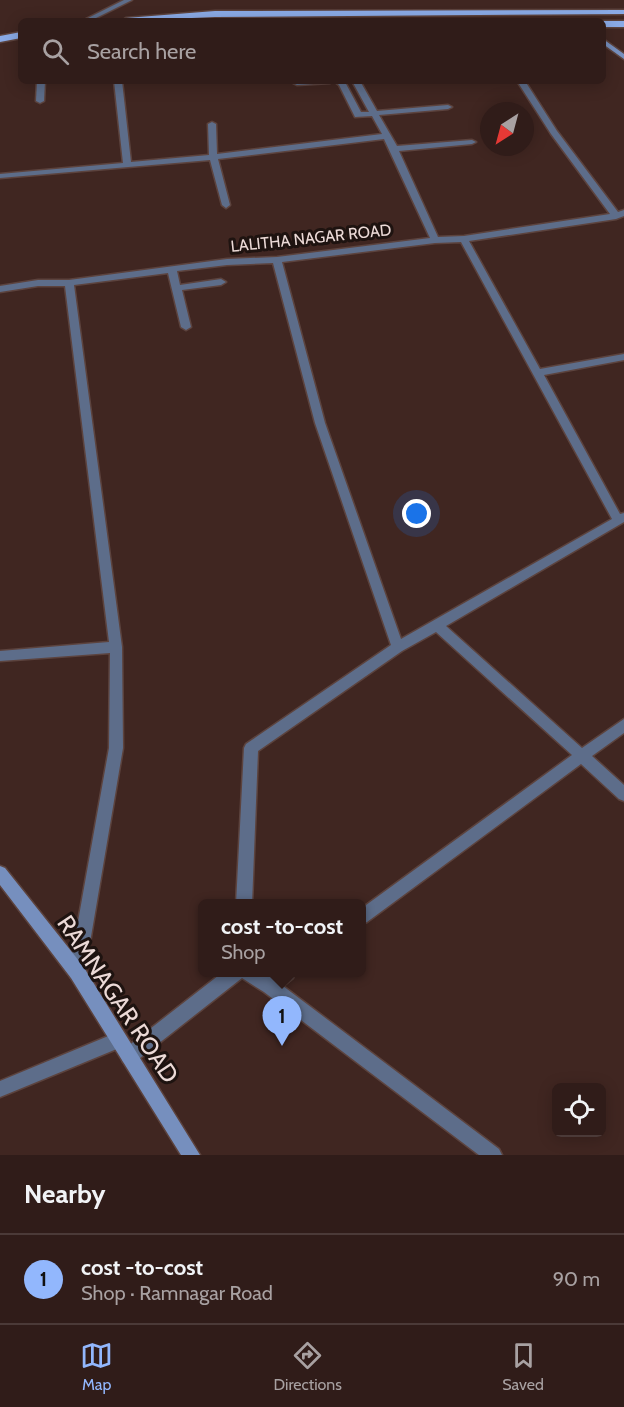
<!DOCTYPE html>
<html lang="en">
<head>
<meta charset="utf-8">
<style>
	body { margin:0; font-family:Cabin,sans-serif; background:#382522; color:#f1f3f6 }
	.controls { position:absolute; right:18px; bottom:18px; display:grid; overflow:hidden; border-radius:9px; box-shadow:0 3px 15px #0003 }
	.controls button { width:54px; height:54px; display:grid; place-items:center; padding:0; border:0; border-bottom:2px solid #4b3a38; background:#301c19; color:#f1f3f6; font:30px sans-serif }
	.compass { position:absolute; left:480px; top:102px; width:54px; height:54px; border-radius:50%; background:#301c19; box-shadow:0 3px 15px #0003; rotate:216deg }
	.you { position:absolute; left:417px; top:514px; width:21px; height:21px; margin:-15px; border:4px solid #fff; border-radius:50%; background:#1a73e8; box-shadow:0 0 0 9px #1a73e833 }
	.badge { display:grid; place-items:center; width:39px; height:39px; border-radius:50%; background:#92b7fd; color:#111; font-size:20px; font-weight:700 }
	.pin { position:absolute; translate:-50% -50px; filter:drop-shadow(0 2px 3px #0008) }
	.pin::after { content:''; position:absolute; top:32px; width:21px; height:18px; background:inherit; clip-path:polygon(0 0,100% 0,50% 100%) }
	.popup { position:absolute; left:198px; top:899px; width:168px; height:78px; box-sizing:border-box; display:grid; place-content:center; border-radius:9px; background:#301c19; filter:drop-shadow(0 2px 4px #0005); font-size:20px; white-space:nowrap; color:#a8a1a2 }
	.popup b { font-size:22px; color:#f1f3f6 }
	.popup::after { content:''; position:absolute; left:50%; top:100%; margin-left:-12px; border:12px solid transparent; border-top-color:#301c19 }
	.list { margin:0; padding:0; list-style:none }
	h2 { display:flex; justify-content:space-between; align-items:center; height:78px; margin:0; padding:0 24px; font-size:26px }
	h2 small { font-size:20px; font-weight:400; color:#a8a1a2 }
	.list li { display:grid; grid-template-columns:39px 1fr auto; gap:18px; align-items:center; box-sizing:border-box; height:90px; padding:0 24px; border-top:2px solid #4b3a38 }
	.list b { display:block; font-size:22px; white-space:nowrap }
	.list p { margin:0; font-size:20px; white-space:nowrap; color:#a8a1a2 }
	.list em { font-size:20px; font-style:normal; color:#a8a1a2 }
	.icon { flex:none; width:33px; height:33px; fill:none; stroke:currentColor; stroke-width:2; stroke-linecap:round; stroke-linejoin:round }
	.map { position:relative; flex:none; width:624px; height:1155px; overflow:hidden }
	.search { position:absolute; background:#301c19; box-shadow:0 3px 15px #0003; left:18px; right:18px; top:18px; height:66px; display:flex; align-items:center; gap:15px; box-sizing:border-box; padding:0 21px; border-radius:9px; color:#a8a1a2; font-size:22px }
	.sheet { height:168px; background:#301c19 }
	nav { display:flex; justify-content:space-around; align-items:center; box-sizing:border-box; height:84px; border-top:2px solid #4b3a38; background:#301c19; font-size:16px; color:#a8a1a2 }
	nav a { display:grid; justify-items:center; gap:3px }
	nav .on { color:#92b7fd }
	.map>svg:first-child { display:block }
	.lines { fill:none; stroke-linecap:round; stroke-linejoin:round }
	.lane-casing { stroke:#5c433e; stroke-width:3 }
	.street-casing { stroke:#5c433e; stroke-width:3 }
	.secondary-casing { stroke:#5c433e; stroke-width:3 }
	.primary-casing { stroke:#5c433e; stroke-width:3 }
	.lane { fill:#5d6d8a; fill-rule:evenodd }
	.street { fill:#5d6d8a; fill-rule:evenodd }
	.secondary { fill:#768fbe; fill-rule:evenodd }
	.primary { fill:#8aaae6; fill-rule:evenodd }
	.labels { text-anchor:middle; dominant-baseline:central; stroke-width:6; stroke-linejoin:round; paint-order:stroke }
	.far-street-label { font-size:16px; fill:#ecdad7; stroke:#1e1310 }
	.near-street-label { font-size:24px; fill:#ecdad7; stroke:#1e1310 }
</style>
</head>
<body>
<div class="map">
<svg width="624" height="1155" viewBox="0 0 624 1155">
	<rect width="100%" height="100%" fill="#402621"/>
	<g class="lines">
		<g class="lane-casing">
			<path id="lane" d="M37,81h8l-1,20 -4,2 -4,-2z"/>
		</g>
		<g class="street-casing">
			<path id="street" d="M124,0h8l-42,21h-8z
				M114,81h8l9,81 78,-7 -1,-31 4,-2 4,2 1,30 165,-20 -10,-18 -17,1 -16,-32 -5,-4 11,1 16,30h8l-17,-31h8l17,30 71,-6 4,2 -4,2 -69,6 18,31 75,-6 4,2 -4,2 -73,7 39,86 26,-1 146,-22 -59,-80 -34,-53h8l32,50 61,81 6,-2v6l-8,3 -147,22 71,128 84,-15v6l-80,15 76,139 4,-1v9l-178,104 136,122 42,-29v14l-32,23 32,29v16l-5,-2 -38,-35 -214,158 -5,2v-16l210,-153 -136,-123 -34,19 -144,100 -6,153h-16l8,-156 2,-4 145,-99 -76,-222 -42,-160 -46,2 -50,6 3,14 41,-6 5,3 -5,3 -39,5 9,37 -5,3 -5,-3 -13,-54 -94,12 48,362 1,101 -38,224 -2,6 -6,2 -6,-2 -2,-6 40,-224 1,-95 -110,8v-10l109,-9 -44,-356h-27l-38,6v-6l38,-6h31l158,-21 50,-2 153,-19 -46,-99 -166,20 12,46 -4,3 -4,-3 -12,-45 -210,18v-4l123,-11zM461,242l151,277 -211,120 -76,-216 -43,-161 153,-19z
				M294,81h40l-4,2 -33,2 -4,-2z
				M223,972h40l6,4 5,-4h21l-2,6 -10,8 216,163 3,6h-23l-215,-163 -22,-14 -107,84 -6,2 -6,-2 -2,-6 2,-6z
				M118,1032l6,2 2,6 -2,6 -124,51v-16z"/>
		</g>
		<g class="secondary-casing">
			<path id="secondary" d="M603,39l21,15v5l-21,-15z
				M0,866l5,2 78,98 117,189h-19l-110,-177 -71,-93z"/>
		</g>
		<g class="primary-casing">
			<path id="primary" d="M624,10v4l-409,3 -93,4 4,-3 89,-7z
				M603,21h21v6h-21z
				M21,32v6l-21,4v-6z"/>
		</g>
		<use href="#lane" class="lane"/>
		<use href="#street" class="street"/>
		<use href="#secondary" class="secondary"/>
		<use href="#primary" class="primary"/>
	</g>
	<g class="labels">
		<g class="far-street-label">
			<text transform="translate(311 238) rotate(-6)">LALITHA NAGAR ROAD</text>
		</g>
		<g class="near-street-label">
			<text transform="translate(118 999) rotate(56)">RAMNAGAR ROAD</text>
		</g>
	</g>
</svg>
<div class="controls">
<button><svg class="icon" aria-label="locate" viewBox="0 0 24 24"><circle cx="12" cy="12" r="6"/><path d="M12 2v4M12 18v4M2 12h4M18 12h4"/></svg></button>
</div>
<svg class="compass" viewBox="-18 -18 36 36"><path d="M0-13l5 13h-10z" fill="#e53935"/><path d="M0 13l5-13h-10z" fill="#a8a1a2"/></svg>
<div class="you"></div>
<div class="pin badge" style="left:282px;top:1046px">1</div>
<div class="popup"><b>cost -to-cost</b>Shop</div>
<div class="search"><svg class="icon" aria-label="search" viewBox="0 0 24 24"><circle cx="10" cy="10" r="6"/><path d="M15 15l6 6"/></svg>Search here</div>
</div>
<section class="sheet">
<h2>Nearby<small></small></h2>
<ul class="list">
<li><span class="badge">1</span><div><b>cost -to-cost</b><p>Shop · Ramnagar Road</p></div><em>90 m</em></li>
</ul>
</section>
<nav>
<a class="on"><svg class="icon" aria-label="map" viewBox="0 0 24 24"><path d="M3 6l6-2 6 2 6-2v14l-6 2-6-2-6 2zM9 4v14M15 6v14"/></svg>Map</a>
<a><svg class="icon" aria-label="directions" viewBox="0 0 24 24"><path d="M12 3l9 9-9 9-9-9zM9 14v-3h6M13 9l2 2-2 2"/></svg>Directions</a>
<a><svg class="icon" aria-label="saved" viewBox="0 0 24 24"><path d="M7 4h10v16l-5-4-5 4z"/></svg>Saved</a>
</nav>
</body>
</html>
